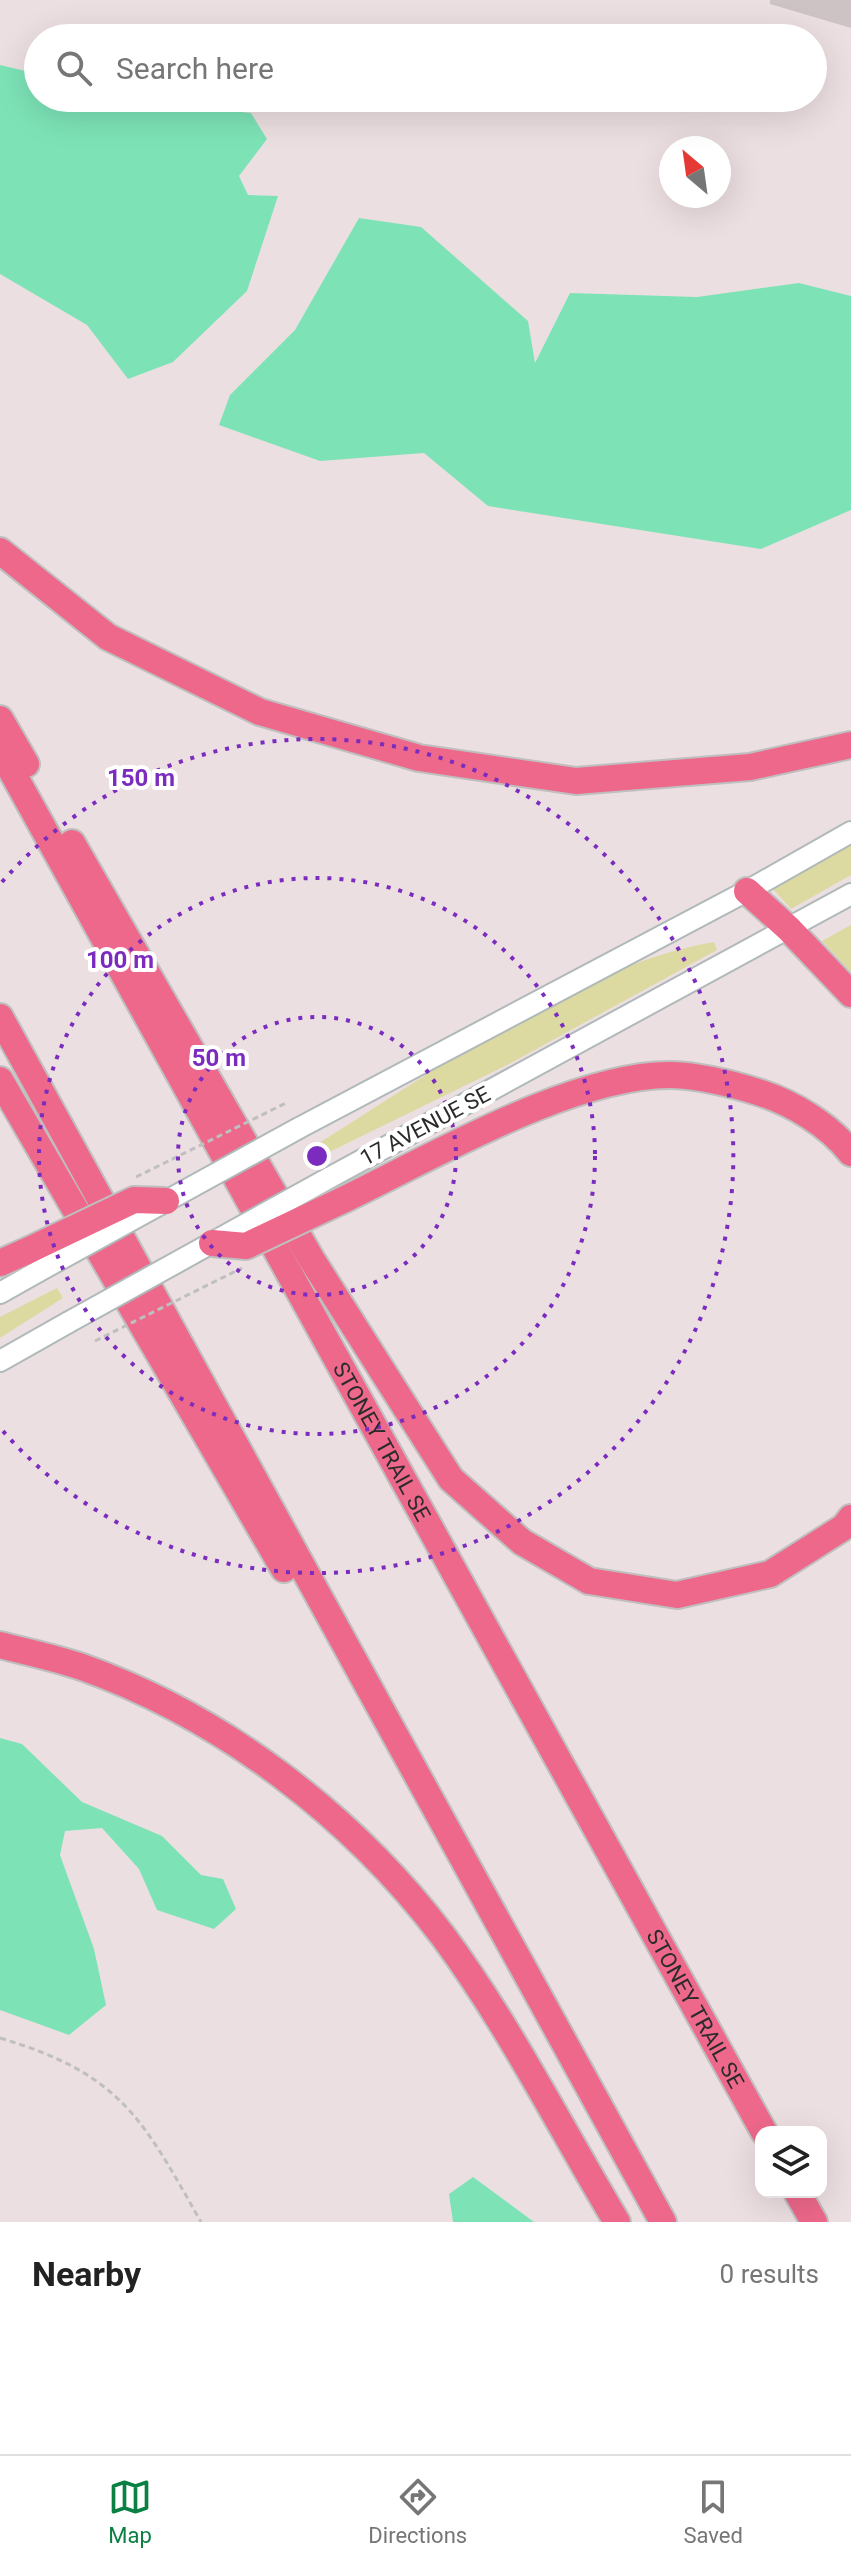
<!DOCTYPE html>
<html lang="en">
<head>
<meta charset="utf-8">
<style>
	body { margin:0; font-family:Roboto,sans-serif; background:#f6f6f6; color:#222 }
	.controls { position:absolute; right:24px; bottom:24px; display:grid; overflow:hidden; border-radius:16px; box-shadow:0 8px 32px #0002 }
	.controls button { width:72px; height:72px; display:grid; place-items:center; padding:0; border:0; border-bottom:2px solid #e0e0e0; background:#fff; color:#222; font:40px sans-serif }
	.compass { position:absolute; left:659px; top:136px; width:72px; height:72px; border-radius:50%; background:#fff; box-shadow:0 8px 32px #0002; rotate:331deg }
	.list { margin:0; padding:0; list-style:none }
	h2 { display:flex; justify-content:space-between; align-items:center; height:104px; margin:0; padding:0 32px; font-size:34px }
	h2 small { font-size:26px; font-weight:400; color:#767676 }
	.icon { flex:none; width:44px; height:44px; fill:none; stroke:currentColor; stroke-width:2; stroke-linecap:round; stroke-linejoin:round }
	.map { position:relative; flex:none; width:851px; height:2222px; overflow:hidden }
	.search { position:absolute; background:#fff; box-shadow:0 8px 32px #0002; left:24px; right:24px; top:24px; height:88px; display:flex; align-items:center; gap:20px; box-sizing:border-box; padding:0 28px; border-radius:44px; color:#767676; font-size:30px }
	.sheet { height:232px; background:#fff }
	nav { display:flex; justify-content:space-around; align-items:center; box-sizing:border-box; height:112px; border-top:2px solid #e0e0e0; background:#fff; font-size:22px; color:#767676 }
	nav a { display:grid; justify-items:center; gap:4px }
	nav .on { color:#0b8043 }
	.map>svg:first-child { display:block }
	.green { fill:#dcdaa1 }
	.water { fill:#7de3b7 }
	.building { fill:#cec3c4 }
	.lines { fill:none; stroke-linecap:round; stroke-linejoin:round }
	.secondary-casing { stroke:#b0b9ba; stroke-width:24 }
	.highway-casing { stroke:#bfbfbf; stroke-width:30 }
	.path { stroke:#bfbfbf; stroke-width:3; stroke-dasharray:6 4; stroke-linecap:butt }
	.secondary { stroke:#fff; stroke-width:20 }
	.highway { stroke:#ee688b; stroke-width:26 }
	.secondary-bridge-casing { stroke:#b0b9ba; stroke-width:24; stroke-linecap:butt }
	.highway-bridge-casing { stroke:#bfbfbf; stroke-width:30; stroke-linecap:butt }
	.path-bridge { stroke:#bfbfbf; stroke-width:3; stroke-dasharray:6 4; stroke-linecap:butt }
	.secondary-bridge { stroke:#fff; stroke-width:20 }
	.highway-bridge { stroke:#ee688b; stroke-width:26 }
	.ring { fill:none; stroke:#7b2cbf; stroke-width:4; stroke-dasharray:4 8 }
	.labels { text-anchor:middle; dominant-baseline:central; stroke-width:8; stroke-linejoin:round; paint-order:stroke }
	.street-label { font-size:22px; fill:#2b2b2b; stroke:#fff }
	.centre { fill:#7b2cbf; stroke:#fff; stroke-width:4 }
	.ring-label { font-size:24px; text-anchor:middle; font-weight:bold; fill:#7b2cbf; stroke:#fff; stroke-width:8; stroke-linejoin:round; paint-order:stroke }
</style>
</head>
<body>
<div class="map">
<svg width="851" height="2222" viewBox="0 0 851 2222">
	<rect width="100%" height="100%" fill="#ecdfe1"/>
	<path class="green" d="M851,838v37l-60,34 -19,-21 2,-8z
		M851,925v47l-29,-31z
		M714,942l3,8 -208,114 -198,97 -5,-10c121,-74 268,-185 408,-209z
		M57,1288l6,10 -63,40v-21z"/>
	<path class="water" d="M0,65l38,9v24h103l31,7 79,8 16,26 -28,37 9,19 30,1 -31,95 -74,71 -45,17 -41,-54 -87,-51z
		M359,218l62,9 107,94 7,42 35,-70 127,4 102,-14 52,13v214l-90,39 -273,-43 -64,-53 -104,8 -101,-36 11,-30 65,-65z
		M0,1738l22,6 60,58 80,34 39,39 22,4 13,30 -22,20 -57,-19 -18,-41 -37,-41 -37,3 -5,24 34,94 12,56 -37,30 -69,-25z
		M473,2177l61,45h-81l-4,-28z"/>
	<path class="building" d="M770,0h81v28l-81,-24z"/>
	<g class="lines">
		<g class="secondary-casing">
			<path id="secondary" d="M299,1128l448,-237 104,-59
				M329,1178l522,-284
				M0,1293l39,-22
				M0,1361l69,-39"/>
		</g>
		<g class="highway-casing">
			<g id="highway">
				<path d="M0,551l108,86 152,75 159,46 157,23 174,-14 101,-22"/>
				<path d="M0,719l26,45"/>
				<path id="s1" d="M0,750l764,1382"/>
				<path d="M72,843l240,417 139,219 71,63 67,39 88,14 93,-21 74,-47 7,-9"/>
				<path d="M747,891l42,38 62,65"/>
				<path d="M0,1017l663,1205"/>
				<path d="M0,1080l284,489"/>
				<path d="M343,1200c87,-42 233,-127 329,-125 30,1 61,9 89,18 33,11 68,32 90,60"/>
				<path d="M0,1263l27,-12"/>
				<path d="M0,1645c27,7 56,13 82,22 141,50 271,150 361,269 66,89 117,191 174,286"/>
				<path d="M797,2192l17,30"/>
			</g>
		</g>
		<path class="path" d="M0,2038c121,36 142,80 201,184"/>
		<use href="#secondary" class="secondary"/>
		<use href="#highway" class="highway"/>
		<g class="secondary-bridge-casing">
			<path id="secondary-bridge" d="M39,1271l260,-143
				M69,1322l260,-144"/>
		</g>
		<g class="highway-bridge-casing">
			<path id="highway-bridge" d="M212,1243l34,3 97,-46
				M27,1251l107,-51 32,1"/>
		</g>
		<path class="path-bridge" d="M136,1177l150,-74
			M95,1341l147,-73"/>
		<use href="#secondary-bridge" class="secondary-bridge"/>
		<use href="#highway-bridge" class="highway-bridge"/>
	</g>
	<g class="ring">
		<circle cx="317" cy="1156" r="139"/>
		<circle cx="317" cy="1156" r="278"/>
		<path d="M2 882A417 417 0 1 1 2 1430"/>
	</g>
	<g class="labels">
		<g class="street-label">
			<text transform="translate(425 1126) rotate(-28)">17 AVENUE SE</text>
			<text stroke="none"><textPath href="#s1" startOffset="790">STONEY TRAIL SE</textPath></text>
			<text stroke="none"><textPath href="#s1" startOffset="1438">STONEY TRAIL SE</textPath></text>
		</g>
	</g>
	<circle cx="317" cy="1156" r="12" class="centre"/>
	<g class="ring-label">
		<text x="141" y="786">150 m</text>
		<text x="120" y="968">100 m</text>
		<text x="219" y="1066">50 m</text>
	</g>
</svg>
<div class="controls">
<button><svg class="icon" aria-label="layers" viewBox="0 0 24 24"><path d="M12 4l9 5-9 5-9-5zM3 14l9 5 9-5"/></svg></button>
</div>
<svg class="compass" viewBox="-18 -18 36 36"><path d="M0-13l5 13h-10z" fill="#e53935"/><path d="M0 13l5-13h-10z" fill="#767676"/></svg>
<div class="search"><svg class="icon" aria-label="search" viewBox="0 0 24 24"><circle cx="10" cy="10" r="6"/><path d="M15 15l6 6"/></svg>Search here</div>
</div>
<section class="sheet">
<h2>Nearby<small>0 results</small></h2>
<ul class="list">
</ul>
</section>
<nav>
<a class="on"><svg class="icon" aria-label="map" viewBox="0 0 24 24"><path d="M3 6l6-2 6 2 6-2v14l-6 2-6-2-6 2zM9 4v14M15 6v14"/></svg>Map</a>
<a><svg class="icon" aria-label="directions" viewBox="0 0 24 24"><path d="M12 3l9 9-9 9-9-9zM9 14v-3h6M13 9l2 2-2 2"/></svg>Directions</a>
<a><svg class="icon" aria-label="saved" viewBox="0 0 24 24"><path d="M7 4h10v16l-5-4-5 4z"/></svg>Saved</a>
</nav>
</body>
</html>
